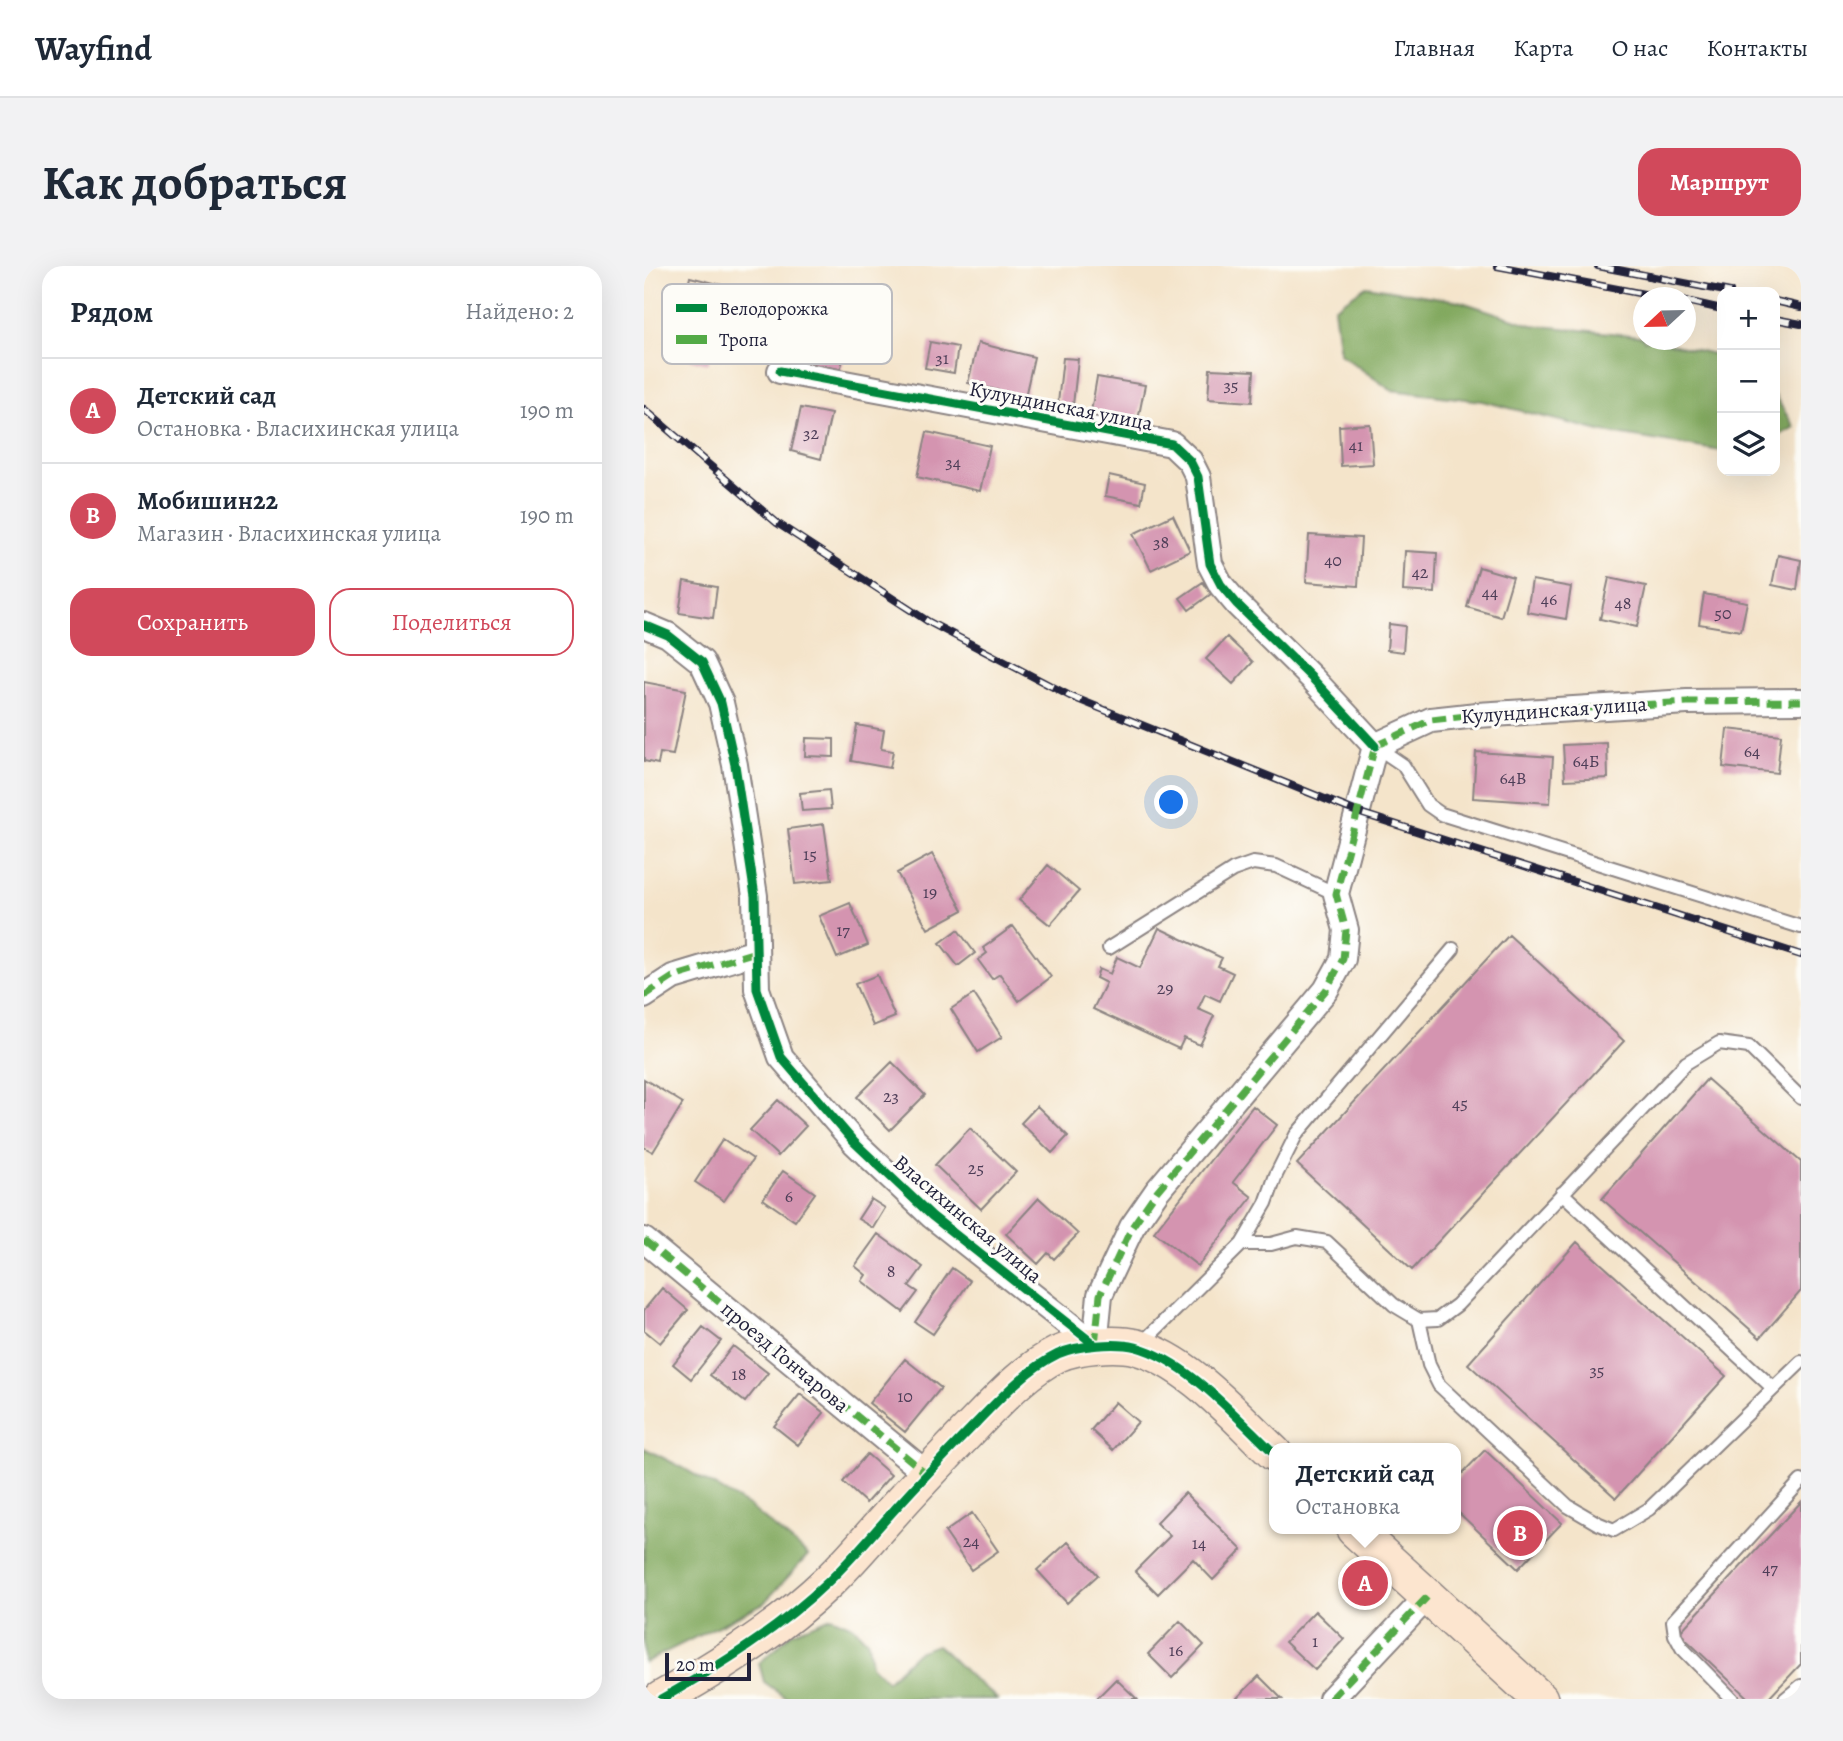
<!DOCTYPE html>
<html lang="ru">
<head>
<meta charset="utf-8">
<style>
	body { margin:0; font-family:Alegreya,serif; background:#f2f2f3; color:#1f2937 }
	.controls { position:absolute; right:21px; top:21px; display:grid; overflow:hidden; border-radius:14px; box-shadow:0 7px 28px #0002 }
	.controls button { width:63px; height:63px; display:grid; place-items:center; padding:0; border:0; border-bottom:2px solid #e0e1e3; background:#fff; color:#1f2937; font:35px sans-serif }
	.compass { position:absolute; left:989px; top:21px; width:63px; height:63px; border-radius:50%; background:#fff; box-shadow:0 7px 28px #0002; rotate:248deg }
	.scale { position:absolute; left:21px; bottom:18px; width:86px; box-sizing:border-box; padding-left:7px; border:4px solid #22223b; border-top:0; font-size:19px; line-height:24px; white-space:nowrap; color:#22223b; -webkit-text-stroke:5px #fdfcf7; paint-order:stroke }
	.you { position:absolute; left:528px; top:537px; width:24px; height:24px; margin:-18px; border:5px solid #fff; border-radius:50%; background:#1a73e8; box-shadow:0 0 0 10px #1a73e833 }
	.badge { display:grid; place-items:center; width:46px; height:46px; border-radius:50%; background:#d1495b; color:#fff; font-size:23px; font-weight:700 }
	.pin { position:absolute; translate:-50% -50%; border:4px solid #fff; box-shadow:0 2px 7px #0006 }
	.popup { position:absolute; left:625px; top:1177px; width:192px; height:91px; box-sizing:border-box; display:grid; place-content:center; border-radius:14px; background:#fff; filter:drop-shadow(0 2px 5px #0005); font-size:23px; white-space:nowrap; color:#747a83 }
	.popup b { font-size:26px; color:#1f2937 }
	.popup::after { content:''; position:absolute; left:50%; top:100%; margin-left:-14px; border:14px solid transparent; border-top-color:#fff }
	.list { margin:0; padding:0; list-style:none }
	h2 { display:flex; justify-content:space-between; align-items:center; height:91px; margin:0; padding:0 28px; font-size:30px }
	h2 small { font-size:23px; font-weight:400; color:#747a83 }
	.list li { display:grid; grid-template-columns:46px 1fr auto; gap:21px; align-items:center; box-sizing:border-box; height:105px; padding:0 28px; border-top:2px solid #e0e1e3 }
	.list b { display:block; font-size:26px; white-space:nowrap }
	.list p { margin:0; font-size:23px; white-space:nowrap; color:#747a83 }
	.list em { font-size:23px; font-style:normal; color:#747a83 }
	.actions { display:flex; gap:14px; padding:21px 28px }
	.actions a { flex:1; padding:16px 0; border:2px solid #d1495b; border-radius:21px; text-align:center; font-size:24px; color:#d1495b }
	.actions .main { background:#d1495b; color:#fff }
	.icon { flex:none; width:38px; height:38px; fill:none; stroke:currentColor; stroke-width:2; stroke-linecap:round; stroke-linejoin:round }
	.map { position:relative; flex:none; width:1157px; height:1433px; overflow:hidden; border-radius:21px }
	header { display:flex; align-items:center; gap:42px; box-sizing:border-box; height:98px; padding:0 35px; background:#fff; border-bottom:2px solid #e0e1e3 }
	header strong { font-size:33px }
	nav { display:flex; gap:38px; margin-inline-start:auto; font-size:24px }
	.intro { display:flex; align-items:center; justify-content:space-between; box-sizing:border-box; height:168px; padding:0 42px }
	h1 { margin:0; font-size:49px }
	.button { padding:18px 32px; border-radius:21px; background:#d1495b; color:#fff; font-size:24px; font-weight:700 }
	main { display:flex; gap:42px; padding:0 42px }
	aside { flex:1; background:#fff; border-radius:21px; box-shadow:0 7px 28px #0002 }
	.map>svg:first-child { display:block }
	.forest { fill:#82a95f; stroke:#52664d; stroke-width:2 }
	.building { fill:#d494b0 }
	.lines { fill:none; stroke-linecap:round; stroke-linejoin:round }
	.lane-casing { stroke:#8b8382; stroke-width:16 }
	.street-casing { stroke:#8b8382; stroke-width:28 }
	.secondary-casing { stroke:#8b8382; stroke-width:38 }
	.lane { stroke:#fff; stroke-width:12 }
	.street { stroke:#fff; stroke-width:24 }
	.secondary { stroke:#fce5cf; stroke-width:35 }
	.rail-casing { stroke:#22223b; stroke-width:8 }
	.rail { stroke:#fdfcf7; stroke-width:5; stroke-dasharray:16; stroke-linecap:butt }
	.quiet { stroke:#53aa46; stroke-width:7; stroke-dasharray:14 7; stroke-linecap:butt }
	.cycleway-casing { stroke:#fdfcf7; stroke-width:13 }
	.cycleway { stroke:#00873e; stroke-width:9 }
	.labels { text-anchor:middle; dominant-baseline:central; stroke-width:6; stroke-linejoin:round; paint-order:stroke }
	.number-label { font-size:18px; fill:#4e3e58 }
	.street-label { font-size:21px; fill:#22223b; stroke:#fdfcf7 }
	.key { fill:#fdfcf7; stroke:#bbbbbf; stroke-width:2 }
	.key-label { font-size:19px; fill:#22223b }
</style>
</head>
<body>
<header>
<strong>Wayfind</strong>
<nav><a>Главная</a><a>Карта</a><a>О нас</a><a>Контакты</a></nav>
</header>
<div class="intro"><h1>Как добраться</h1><a class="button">Маршрут</a></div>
<main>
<aside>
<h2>Рядом<small>Найдено: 2</small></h2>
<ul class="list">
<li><span class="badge">A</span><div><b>Детский сад</b><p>Остановка · Власихинская улица</p></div><em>190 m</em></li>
<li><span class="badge">B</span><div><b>Мобишин22</b><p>Магазин · Власихинская улица</p></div><em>190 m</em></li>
</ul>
<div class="actions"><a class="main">Сохранить</a><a>Поделиться</a></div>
</aside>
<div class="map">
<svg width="1157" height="1433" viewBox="0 0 1157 1433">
	<rect width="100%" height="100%" fill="#fdfcf7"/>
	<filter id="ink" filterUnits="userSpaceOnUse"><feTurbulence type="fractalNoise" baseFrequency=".0143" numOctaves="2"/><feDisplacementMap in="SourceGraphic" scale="14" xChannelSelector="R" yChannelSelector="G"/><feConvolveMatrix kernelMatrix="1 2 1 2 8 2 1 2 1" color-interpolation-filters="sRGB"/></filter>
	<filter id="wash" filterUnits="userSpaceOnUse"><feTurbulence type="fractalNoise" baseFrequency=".00686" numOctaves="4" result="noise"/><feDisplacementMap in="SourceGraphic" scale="28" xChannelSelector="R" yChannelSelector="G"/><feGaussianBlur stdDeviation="1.57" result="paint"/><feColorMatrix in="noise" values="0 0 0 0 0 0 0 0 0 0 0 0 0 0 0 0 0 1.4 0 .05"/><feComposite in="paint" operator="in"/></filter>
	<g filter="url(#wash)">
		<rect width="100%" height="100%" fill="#f4e4ca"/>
		<path class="forest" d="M722,20l93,15 73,24 108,11 3,1 1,3h10l68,16v95l-118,-19 -122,-31 -91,-11 -51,-36 -6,-46z
			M1131,130l19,31 -19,11z
			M0,1182l39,20 67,39 58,48 -44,48 -120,60z
			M187,1351l22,9 15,16 3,23 16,16 30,-29 20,-7c13,10 22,21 34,32 8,8 18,13 26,22h-209l-24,-17 -5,-19 17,-14 15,-16z"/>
		<g id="blocks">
			<path class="building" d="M46,11l48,12 -6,23 -11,-3 -13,55 -36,-9z
				M117,43l20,4 -5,29 -20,-3z
				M152,66l51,14 -8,28 -50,-15z
				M286,76l28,5 -4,26 -29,-5z
				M334,77l56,14 -9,40 -57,-14z
				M419,92l15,1 -5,46 -15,-2z
				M566,103l44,2 -2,31 -44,-3z
				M453,111l48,8 -7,35 -47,-8z
				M157,142l30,6 -10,45 -30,-8z
				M726,158l3,40 -32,2 -2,-40z
				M283,166l63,14 -10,45 -63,-14z
				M465,209l36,8 -4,20 -36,-7z
				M529,249l17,36 -39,19 -18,-36z
				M665,269l52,3 -3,48 -52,-4z
				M761,285l32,2 -2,40 -32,-2z
				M1134,289l23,5 -4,30 -25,-5z
				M835,301l34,10 -12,40 -34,-10z
				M965,312l37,8 -9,41 -37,-8z
				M888,314l39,7 -5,32 -39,-7z
				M40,315l33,6 -4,31 -34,-5z
				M559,316l8,12 -22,16 -9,-12z
				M1060,328l43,8 -6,29 -42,-7z
				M745,358l16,2 -2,26 -16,-2z
				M583,371l26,25 -20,22 -27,-25z
				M0,416l42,8 -13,65 -13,-2 -2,11 -14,-3z
				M213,459l27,5 -3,19 12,2 -3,17 -39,-7z
				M1083,463l54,6 -4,38 -54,-6z
				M162,472l28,1v18l-29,-1z
				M963,477l1,35 -43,2 -2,-35z
				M832,486l77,5 -3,46 -77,-5z
				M185,524l2,19 -29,2 -2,-18z
				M180,558l8,56 -37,4 -7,-55z
				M288,588l31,56 -35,19 -31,-56z
				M404,599l31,26 -29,34 -31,-25z
				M206,637l18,42 -31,13 -18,-42z
				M369,660l38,51 -32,24 -19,-27 -8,5 -14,-19 9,-7 -4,-5z
				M515,662l63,30 -4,8 15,7 -13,28 -15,-7 -7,15 16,7 -14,29 -16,-7 -5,11 -86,-40 13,-26 -10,-5 3,-9 11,5 7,-17 23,11z
				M314,664l17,23 -17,13 -18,-23z
				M865,669l115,106 -212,229 -115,-106z
				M233,709l18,42 -22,9 -18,-42z
				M330,728l28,43 -24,15 -27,-43z
				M248,796l33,33 -35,35 -33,-33z
				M0,813l39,24 -30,49 -9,-5z
				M1063,813l94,83v129l-41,47 -158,-139z
				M134,834l28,26 -28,30 -28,-26z
				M393,840l31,30 -16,17 -31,-30z
				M609,840l24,19 -44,57 19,15 -54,69 -44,-34z
				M326,862l46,44 -35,37 -46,-44z
				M79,873l30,20 -29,42 -29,-19z
				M139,905l32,22 -20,28 -32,-22z
				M395,932l39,36 -24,25 -6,-6 -10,11 -32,-30z
				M227,933l14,9 -12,20 -15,-9z
				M234,968l45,33 -14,19 9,6 -15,20 -41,-31 4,-6 -11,-9z
				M933,976l149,134 -110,122 -148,-134z
				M308,1002l18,13 -37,53 -18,-12z
				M18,1022l26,22 -28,33 -16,-13v-20z
				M59,1061l18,14 -30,38 -18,-15z
				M89,1080l35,27 -23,29 -35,-27z
				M261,1093l36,29 -36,44 -36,-29z
				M156,1128l24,19 -26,32 -24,-19z
				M471,1136l23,20 -25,28 -22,-20z
				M841,1184l77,73 -44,46 -62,-59v-30z
				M223,1188l24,21 -25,28 -23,-21z
				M541,1227l57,57 -29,30 -20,-21 -35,35 -23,-23 35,-35 -14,-13z
				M1157,1236v162l-33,35h-19l-70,-66z
				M328,1247l26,38 -27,19 -26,-38z
				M424,1276l30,33 -31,28 -30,-33z
				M671,1345l29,28 -29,31 -30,-28z
				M536,1355l24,24 -32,33 -24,-24z
				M615,1410l23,23h-46z
				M472,1413l21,20h-41z"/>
		</g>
	</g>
	<g filter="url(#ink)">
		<use href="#blocks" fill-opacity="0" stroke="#8b8382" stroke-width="2"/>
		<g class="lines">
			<g class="lane-casing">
				<path id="lane" d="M731,480l28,19 25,40 13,9 360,113
					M465,682l124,-78 20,-7 23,3 60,28
					M918,927l211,195
					M598,978l24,-41 10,-28 20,-40 157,-186
					M775,1054l10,45 10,20 129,121 29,17 17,7 35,-21 152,-147
					M496,1079l102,-101h29l26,-7 30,5 67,63 25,15 19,-1 19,-14 229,-242 33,-20 30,4 52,51
					M1088,1433l-50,-51 -7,-13 -2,-14 128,-140
					M1141,1433l16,-13"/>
			</g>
			<g class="street-casing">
				<path id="street" d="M136,105l392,73 18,17 8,16 12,87 11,21 16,19 75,74 63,68
					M0,359l24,10 34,27 19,41 14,62 20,131 2,93 24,68 73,85 78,74 163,129
					M731,480l56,-26 46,-5 210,-13 114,-1
					M0,730l29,-19 83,-25
					M0,974l283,234
					M451,1079l5,-50 32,-68 25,-36 169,-201 17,-31 3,-29 -10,-36 39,-148
					M687,1433l97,-103"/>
			</g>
			<g class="secondary-casing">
				<path id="secondary" d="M710,1263l186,170
					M17,1433c60,-34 118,-70 168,-118 21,-20 39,-42 58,-63 29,-33 60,-65 90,-96 24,-25 50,-53 81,-68 20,-9 58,-12 78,-7 52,14 100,70 138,106"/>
			</g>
			<use href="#lane" class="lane"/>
			<use href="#street" class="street"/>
			<use href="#secondary" class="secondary"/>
			<g class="rail-casing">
				<path id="rail" d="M853,0l168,32
					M954,0l132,26
					M1042,35l36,8
					M1131,35l26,6
					M1131,53l26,5
					M0,143l133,114 152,99 141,74 287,116 444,143"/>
			</g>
			<use href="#rail" class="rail"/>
			<path class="quiet" d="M731,480l56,-26 46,-5 210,-13 114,-1
				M0,730l29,-19 83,-25
				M0,974l283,234
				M451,1079l5,-50 32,-68 25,-36 169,-201 17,-31 3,-29 -10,-36 39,-148
				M687,1433l97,-103"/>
			<g class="cycleway-casing">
				<path id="cycleway" d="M136,105l392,73 18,17 8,16 12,87 11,21 16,19 75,74 63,68
					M0,359l24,10 34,27 19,41 14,62 20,131 2,93 24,68 73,85 78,74 163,129
					M17,1433c60,-34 118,-70 168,-118 21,-20 39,-42 58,-63 29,-33 60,-65 90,-96 24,-25 50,-53 81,-68 20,-9 58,-12 78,-7 52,14 100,70 138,106"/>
			</g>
			<use href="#cycleway" class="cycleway"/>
		</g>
	</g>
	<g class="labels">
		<g class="number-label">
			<text x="298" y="92">31</text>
			<text x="587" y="119">35</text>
			<text x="167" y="167">32</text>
			<text x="712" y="179">41</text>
			<text x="309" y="196">34</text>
			<text x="517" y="276">38</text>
			<text x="689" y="294">40</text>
			<text x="776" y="306">42</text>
			<text x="846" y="326">44</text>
			<text x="905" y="333">46</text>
			<text x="979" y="337">48</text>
			<text x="1079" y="347">50</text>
			<text x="1108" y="485">64</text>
			<text x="942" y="495">64Б</text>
			<text x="869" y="512">64В</text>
			<text x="166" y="588">15</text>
			<text x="286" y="626">19</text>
			<text x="199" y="664">17</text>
			<text x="521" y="722">29</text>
			<text x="247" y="830">23</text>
			<text x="816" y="837">45</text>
			<text x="332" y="902">25</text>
			<text x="145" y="930">6</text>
			<text x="247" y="1005">8</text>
			<text x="953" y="1104">35</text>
			<text x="95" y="1108">18</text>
			<text x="261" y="1130">10</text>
			<text x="327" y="1275">24</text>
			<text x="555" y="1277">14</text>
			<text x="1126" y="1302">47</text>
			<text x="671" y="1375">1</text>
			<text x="532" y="1384">16</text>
		</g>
		<g class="street-label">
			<text transform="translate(417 140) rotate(11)">Кулундинская улица</text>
			<text transform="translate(910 444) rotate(-4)">Кулундинская улица</text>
			<text transform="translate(324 953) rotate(40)">Власихинская улица</text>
			<text transform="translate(141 1091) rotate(40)">проезд Гончарова</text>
		</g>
	</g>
	<rect x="18" y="18" width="230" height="80" rx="10" class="key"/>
	<rect x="32" y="38" width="31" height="8" fill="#00873e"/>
	<rect x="32" y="69" width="31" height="9" fill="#53aa46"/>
	<g class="key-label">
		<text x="75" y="49">Велодорожка</text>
		<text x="75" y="80">Тропа</text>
	</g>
</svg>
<div class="controls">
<button>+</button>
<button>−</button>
<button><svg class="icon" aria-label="layers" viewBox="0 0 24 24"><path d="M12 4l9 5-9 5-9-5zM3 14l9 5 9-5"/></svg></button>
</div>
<svg class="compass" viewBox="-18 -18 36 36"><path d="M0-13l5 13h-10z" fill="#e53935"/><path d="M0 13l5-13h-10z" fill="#747a83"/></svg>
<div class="scale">20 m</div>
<div class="you"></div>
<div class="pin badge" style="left:721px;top:1317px">A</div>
<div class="popup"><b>Детский сад</b>Остановка</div>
<div class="pin badge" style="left:876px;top:1267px">B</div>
</div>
</main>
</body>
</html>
